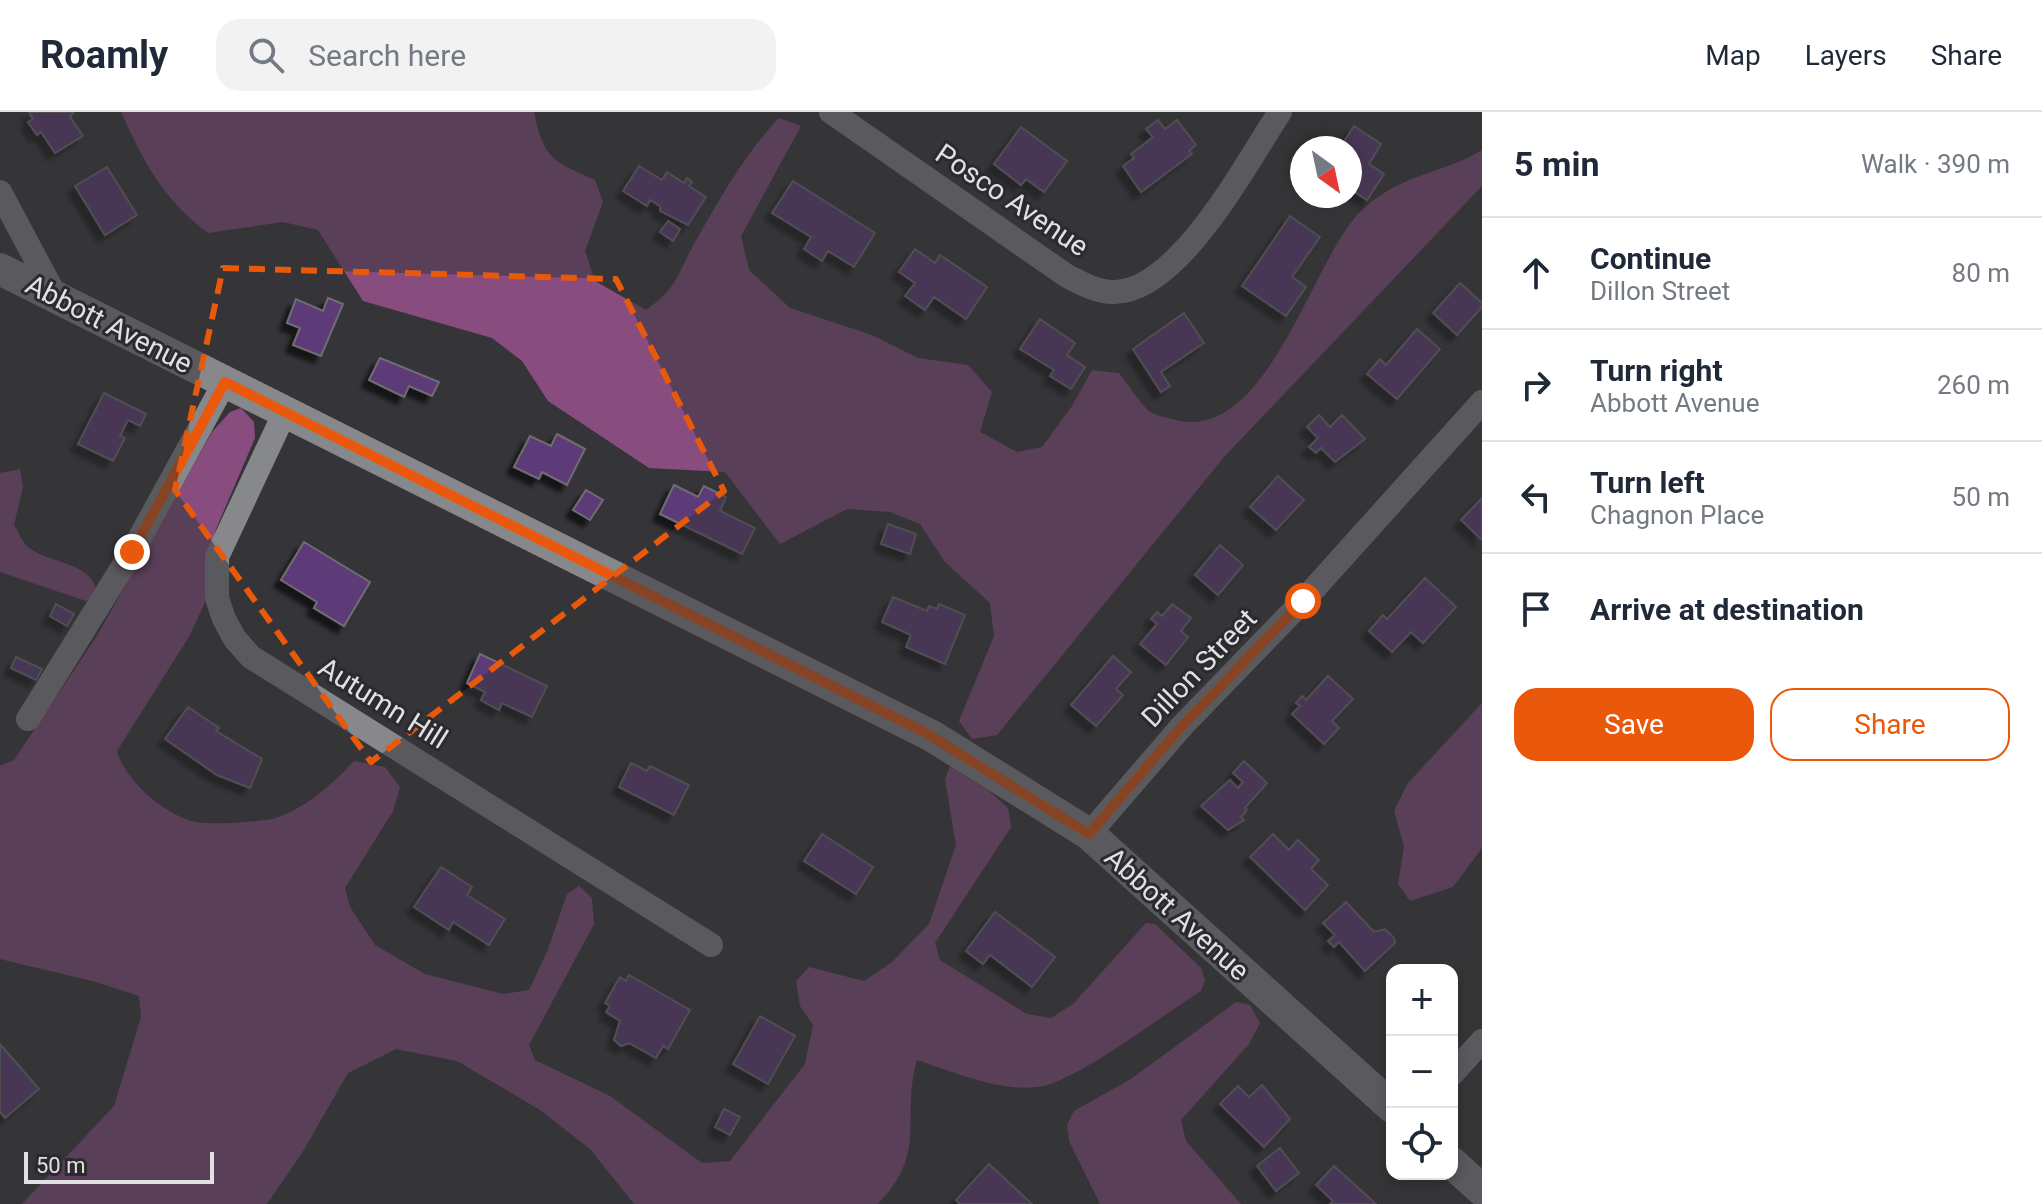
<!DOCTYPE html>
<html lang="en">
<head>
<meta charset="utf-8">
<style>
	body { margin:0; font-family:Roboto,sans-serif; background:#f2f2f3; color:#1f2937 }
	.controls { position:absolute; right:24px; bottom:24px; display:grid; overflow:hidden; border-radius:16px; box-shadow:0 4px 12px #0003 }
	.controls button { width:72px; height:72px; display:grid; place-items:center; padding:0; border:0; border-bottom:2px solid #e0e1e3; background:#fff; color:#1f2937; font:40px sans-serif }
	.compass { position:absolute; left:1290px; top:24px; width:72px; height:72px; border-radius:50%; background:#fff; box-shadow:0 4px 12px #0003; rotate:147deg }
	.scale { position:absolute; left:24px; bottom:20px; width:190px; box-sizing:border-box; padding-left:8px; border:4px solid #e1e1e3; border-top:0; font-size:22px; line-height:28px; white-space:nowrap; color:#e1e1e3; -webkit-text-stroke:6px #2b2b2f; paint-order:stroke }
	.stop { position:absolute; width:24px; height:24px; margin:-18px; border:6px solid #ea580c; border-radius:50%; background:#fff }
	.stop.end { background:#ea580c; border-color:#fff; box-shadow:0 2px 8px #0008 }
	.list { margin:0; padding:0; list-style:none }
	h2 { display:flex; justify-content:space-between; align-items:center; height:104px; margin:0; padding:0 32px; font-size:34px }
	h2 small { font-size:26px; font-weight:400; color:#747a83 }
	.list li { display:grid; grid-template-columns:52px 1fr auto; gap:24px; align-items:center; box-sizing:border-box; height:112px; padding:0 32px; border-top:2px solid #e0e1e3 }
	.list b { display:block; font-size:30px; white-space:nowrap }
	.list p { margin:0; font-size:26px; white-space:nowrap; color:#747a83 }
	.list em { font-size:26px; font-style:normal; color:#747a83 }
	.actions { display:flex; gap:16px; padding:24px 32px }
	.actions a { flex:1; padding:18px 0; border:2px solid #ea580c; border-radius:24px; text-align:center; font-size:28px; color:#ea580c }
	.actions .main { background:#ea580c; color:#fff }
	.icon { flex:none; width:44px; height:44px; fill:none; stroke:currentColor; stroke-width:2; stroke-linecap:round; stroke-linejoin:round }
	.map { position:relative; flex:none; width:1482px; height:1092px; overflow:hidden }
	header { display:flex; align-items:center; gap:48px; box-sizing:border-box; height:112px; padding:0 40px; background:#fff; border-bottom:2px solid #e0e1e3 }
	header strong { font-size:38px }
	nav { display:flex; gap:44px; margin-inline-start:auto; font-size:28px }
	.search { width:560px; height:72px; background:#f2f2f3; display:flex; align-items:center; gap:20px; box-sizing:border-box; padding:0 28px; border-radius:24px; color:#747a83; font-size:30px }
	main { display:flex }
	aside { flex:1; background:#fff }
	.map>svg:first-child { display:block }
	.forest { fill:#884c7f }
	.building { fill:#5d3a79; stroke:#6f6d71; stroke-width:2; filter:url(#shadow) }
	.lines { fill:none; stroke-linecap:round; stroke-linejoin:round }
	.minor { stroke:#87888c; stroke-width:24 }
	.tertiary { stroke:#87888c; stroke-width:32 }
	.route { stroke:#ea580c; stroke-width:10 }
	.marked { fill:none; stroke:#e8590c; stroke-width:6; stroke-dasharray:16 10; stroke-linejoin:round }
	.labels { text-anchor:middle; dominant-baseline:central; stroke-width:6; stroke-linejoin:round; paint-order:stroke }
	.street-label { font-size:28px; fill:#e1e1e3; stroke:#2b2b2f }
</style>
</head>
<body>
<header>
<strong>Roamly</strong>
<div class="search"><svg class="icon" aria-label="search" viewBox="0 0 24 24"><circle cx="10" cy="10" r="6"/><path d="M15 15l6 6"/></svg>Search here</div>
<nav><a>Map</a><a>Layers</a><a>Share</a></nav>
</header>
<main>
<div class="map">
<svg width="1482" height="1092" viewBox="0 0 1482 1092">
	<defs>
		<filter id="shadow"><feDropShadow dx="-7" dy="7" stdDeviation="2" flood-color="#0009"/></filter>
	</defs>
	<rect width="100%" height="100%" fill="#353539"/>
	<path class="forest" d="M121,0h413c10,48 19,49 61,68l8,22 -18,49 10,30 51,29c31,-22 30,-33 47,-64 25,-45 51,-91 86,-128l22,8 -60,110 8,34 41,38 82,27 46,23 50,7 24,27 -12,40 37,20 25,-5 30,-41 20,-36 27,3c9,11 19,28 30,38 5,4 16,6 23,8 94,28 138,-155 187,-206 40,-40 82,-38 123,-63v36l-257,270 -228,279 -25,4 -13,-18 35,-85 -4,-33 -45,-41 -25,-38 -30,-12 -43,-3 -67,35 -55,-72 -76,-4 -101,-67 -26,-40 -30,-23 -129,-37 -45,-71 -35,-8 -75,11c-46,-35 -63,-69 -87,-121z
		M241,296l13,14 1,16 -39,91 -11,40v33l-15,33 -73,116c8,30 49,65 79,71 14,3 67,0 80,-4 33,-12 55,-33 78,-57l31,6 15,20 -7,24 -48,77 5,19 25,38 50,29 78,20 26,-4 18,-38 20,-58 12,-8 13,12 2,26 -65,121 6,15 75,36 92,67 28,-2 75,-97 8,-39 -13,-19 -4,-25 13,-14 55,14 28,-19 37,-38 27,-79 -11,-66 5,-13 39,25 19,17 3,19 -76,116 5,17 87,54 24,4 22,-14 73,-81 9,1 46,44 4,12 -4,11c-37,23 -119,86 -158,95 -39,8 -89,-14 -126,-26 -17,60 12,91 -39,144h-244l-44,-55 -50,-39 -83,-49 -61,-12 -48,24 -46,80 -35,51h-245l92,-98 27,-89 -2,-21 -43,-14 -96,-23v-193l14,-6 83,-124 115,-204 18,-20z
		M20,357l3,18 -9,38c4,6 8,17 14,22 22,18 64,13 70,48l-12,6 -86,-29v-99z
		M1482,591v145l-29,39 -43,14 -12,-17 6,-38 -10,-35 14,-28z
		M1236,890l14,3 10,18 -11,21 -68,76 5,21 55,63h-141l-31,-63 -2,-16 7,-14 57,-32z"/>
	<path class="building" d="M29,0h45l-4,5 13,19 -28,17 -14,-21 -4,3 -9,-13 5,-3z
		M1158,8l7,9 12,-9 19,25 -7,6 3,3 -51,38 -18,-26 11,-8 -3,-4 22,-17 -7,-8z
		M1354,14l27,18 -12,20 15,10 -17,26 -17,-11v-41h-10z
		M1021,15l46,34 -23,31 -18,-13 -5,6 -27,-21z
		M639,54l23,14 5,-8 17,11 3,-5 5,4 -3,4 17,11 -18,28 -28,-14v-5l-10,-6 -3,6 -24,-15z
		M107,55l30,48 -32,20 -30,-49z
		M793,69l82,52 -21,34 -26,-16 -6,10 -18,-12 7,-12 -39,-24z
		M1290,104l30,21 -28,40 14,10 -20,29 -44,-30z
		M668,109l12,8 -7,12 -13,-9z
		M915,137l20,14 5,-8 47,32 -21,32 -32,-22 -9,13 -20,-14 10,-13 -16,-11z
		M1460,171l22,20v4l-25,28 -24,-22z
		M328,186l15,6 -22,52 -28,-11 7,-17 -13,-5 9,-24 27,12z
		M1184,201l20,30 -43,29 9,14 -9,6 -28,-43z
		M1040,207l35,24 -8,12 18,12 -14,22 -21,-13 4,-6 -34,-21z
		M1417,217l23,20 -43,50 -30,-25 13,-15 6,6z
		M380,246l59,24 -7,14 -23,-10 -5,11 -35,-17z
		M104,281l42,21 -6,12 -12,-6 -8,16 5,2 -12,23 -35,-17z
		M1319,303l11,12 12,-12 23,24 -30,23 -14,-14 -5,5 -7,-6 9,-9 -11,-11z
		M557,322l28,15 -18,36 -25,-13 -3,7 -25,-12 16,-31 21,10z
		M1278,364l26,24 -28,30 -26,-23z
		M674,373l24,12 6,-11 22,11 -6,14 35,17 -13,26 -82,-40z
		M586,378l17,10 -13,20 -17,-10z
		M1482,386v42l-21,-20z
		M888,412l28,10 -6,20 -29,-10z
		M304,430l66,40 -26,44 -30,-18 3,-6 -36,-22z
		M1220,433l23,20 -25,30 -23,-20z
		M1425,466l31,29 -33,36 -12,-11 -19,20 -23,-21 14,-16 4,4z
		M893,485l34,14 2,-5 8,3 2,-5 26,11 -20,49 -39,-17 5,-12 -29,-13z
		M56,492l18,10 -7,12 -17,-10z
		M1172,492l19,14 -10,13 7,6 -22,28 -26,-21 17,-20 -6,-5 6,-7 5,4z
		M480,542l67,32 -15,31 -30,-14 -3,7 -18,-10 4,-8 -18,-9z
		M1113,544l18,16 -15,17 7,6 -27,31 -25,-21z
		M16,545l26,12 -6,11 -25,-12z
		M1328,564l25,23 -21,22 7,7 -15,16 -32,-30 8,-8 -4,-3 6,-7 4,4z
		M188,595l31,21 -3,3 46,28 -12,29 -33,-13 -52,-36z
		M1244,649l23,22 -22,25 2,2 -6,7 3,3 -16,10 -27,-24 29,-26 8,8 5,-6 -10,-9z
		M631,651l16,8 3,-5 39,19 -15,30 -55,-28z
		M822,722l51,33 -17,27 -52,-33z
		M1273,722l16,16 9,-10 21,20 -8,9 17,16 -23,25 -55,-53z
		M441,755l31,20 -5,8 38,24 -16,26 -36,-23 -4,8 -35,-23z
		M1346,790l28,30 11,-3 9,9 1,5 -30,28 -26,-29 -5,5 -6,-6 7,-6 -12,-12z
		M995,800l60,45 -23,30 -42,-32 -7,9 -17,-13z
		M629,863l61,35 -22,39 -5,-3 -7,12 -27,-15 -8,3 -7,-6 6,-19 -14,-9 4,-6 -5,-3 15,-26 6,4z
		M760,904l35,20 -27,48 -35,-20z
		M0,932l39,45 -34,29 -5,-6z
		M1262,973l28,34 -26,28 -44,-43 18,-18 11,11z
		M724,997l16,8 -10,18 -15,-8z
		M1280,1036l19,25 -23,18 -19,-25z
		M989,1052l43,40h-72l-4,-4z
		M1334,1054l42,38h-46l3,-3 -17,-16z"/>
	<g class="lines">
		<path class="minor" d="M831,0l236,164c14,7 29,16 46,16 66,1 134,-131 167,-180
			M0,80l57,107
			M285,300l-68,145v41l7,21 11,20 16,18 460,288
			M28,607l104,-167 93,-170
			M1089,722l93,-108 121,-125 179,-199
			M1452,962l30,-33"/>
		<path class="tertiary" d="M0,157l932,467 157,98 303,273
			M1452,1051l30,27"/>
	</g>
	<g class="lines">
		<path class="route" d="M132,440l93,-170 701,351 163,101 93,-108 121,-125"/>
	</g>
	<path d="M0 0H1482V1092H0ZM223,156l393,11 108,212 -353,271 -196,-272z" fill="#353539" fill-opacity=".55" fill-rule="evenodd"/>
	<path class="marked" d="M223,156l393,11 108,212 -353,271 -196,-272z"/>
	<g class="labels">
		<g class="street-label">
			<text transform="translate(1012 88) rotate(34)">Posco Avenue</text>
			<text transform="translate(109 212) rotate(27)">Abbott Avenue</text>
			<text transform="translate(1199 556) rotate(-46)">Dillon Street</text>
			<text transform="translate(383 591) rotate(32)">Autumn Hill</text>
			<text transform="translate(1177 802) rotate(42)">Abbott Avenue</text>
		</g>
	</g>
</svg>
<div class="controls">
<button>+</button>
<button>−</button>
<button><svg class="icon" aria-label="locate" viewBox="0 0 24 24"><circle cx="12" cy="12" r="6"/><path d="M12 2v4M12 18v4M2 12h4M18 12h4"/></svg></button>
</div>
<svg class="compass" viewBox="-18 -18 36 36"><path d="M0-13l5 13h-10z" fill="#e53935"/><path d="M0 13l5-13h-10z" fill="#747a83"/></svg>
<div class="scale">50 m</div>
<div class="stop" style="left:1303px;top:489px"></div>
<div class="stop end" style="left:132px;top:440px"></div>
</div>
<aside>
<h2>5 min<small>Walk · 390 m</small></h2>
<ul class="list">
<li><svg class="icon" aria-label="ahead" viewBox="0 0 24 24"><path d="M12 20V5M6 11l6-6 6 6"/></svg><div><b>Continue</b><p>Dillon Street</p></div><em>80 m</em></li>
<li><svg class="icon" aria-label="right" viewBox="0 0 24 24"><path d="M7 20v-9h11M14 6l5 5-5 5"/></svg><div><b>Turn right</b><p>Abbott Avenue</p></div><em>260 m</em></li>
<li><svg class="icon" aria-label="left" viewBox="0 0 24 24"><path d="M17 20v-9H6M10 6l-5 5 5 5"/></svg><div><b>Turn left</b><p>Chagnon Place</p></div><em>50 m</em></li>
<li><svg class="icon" aria-label="arrive" viewBox="0 0 24 24"><path d="M6 21V4h12l-3 4 3 4H6"/></svg><div><b>Arrive at destination</b></div></li>
</ul>
<div class="actions"><a class="main">Save</a><a>Share</a></div>
</aside>
</main>
</body>
</html>
